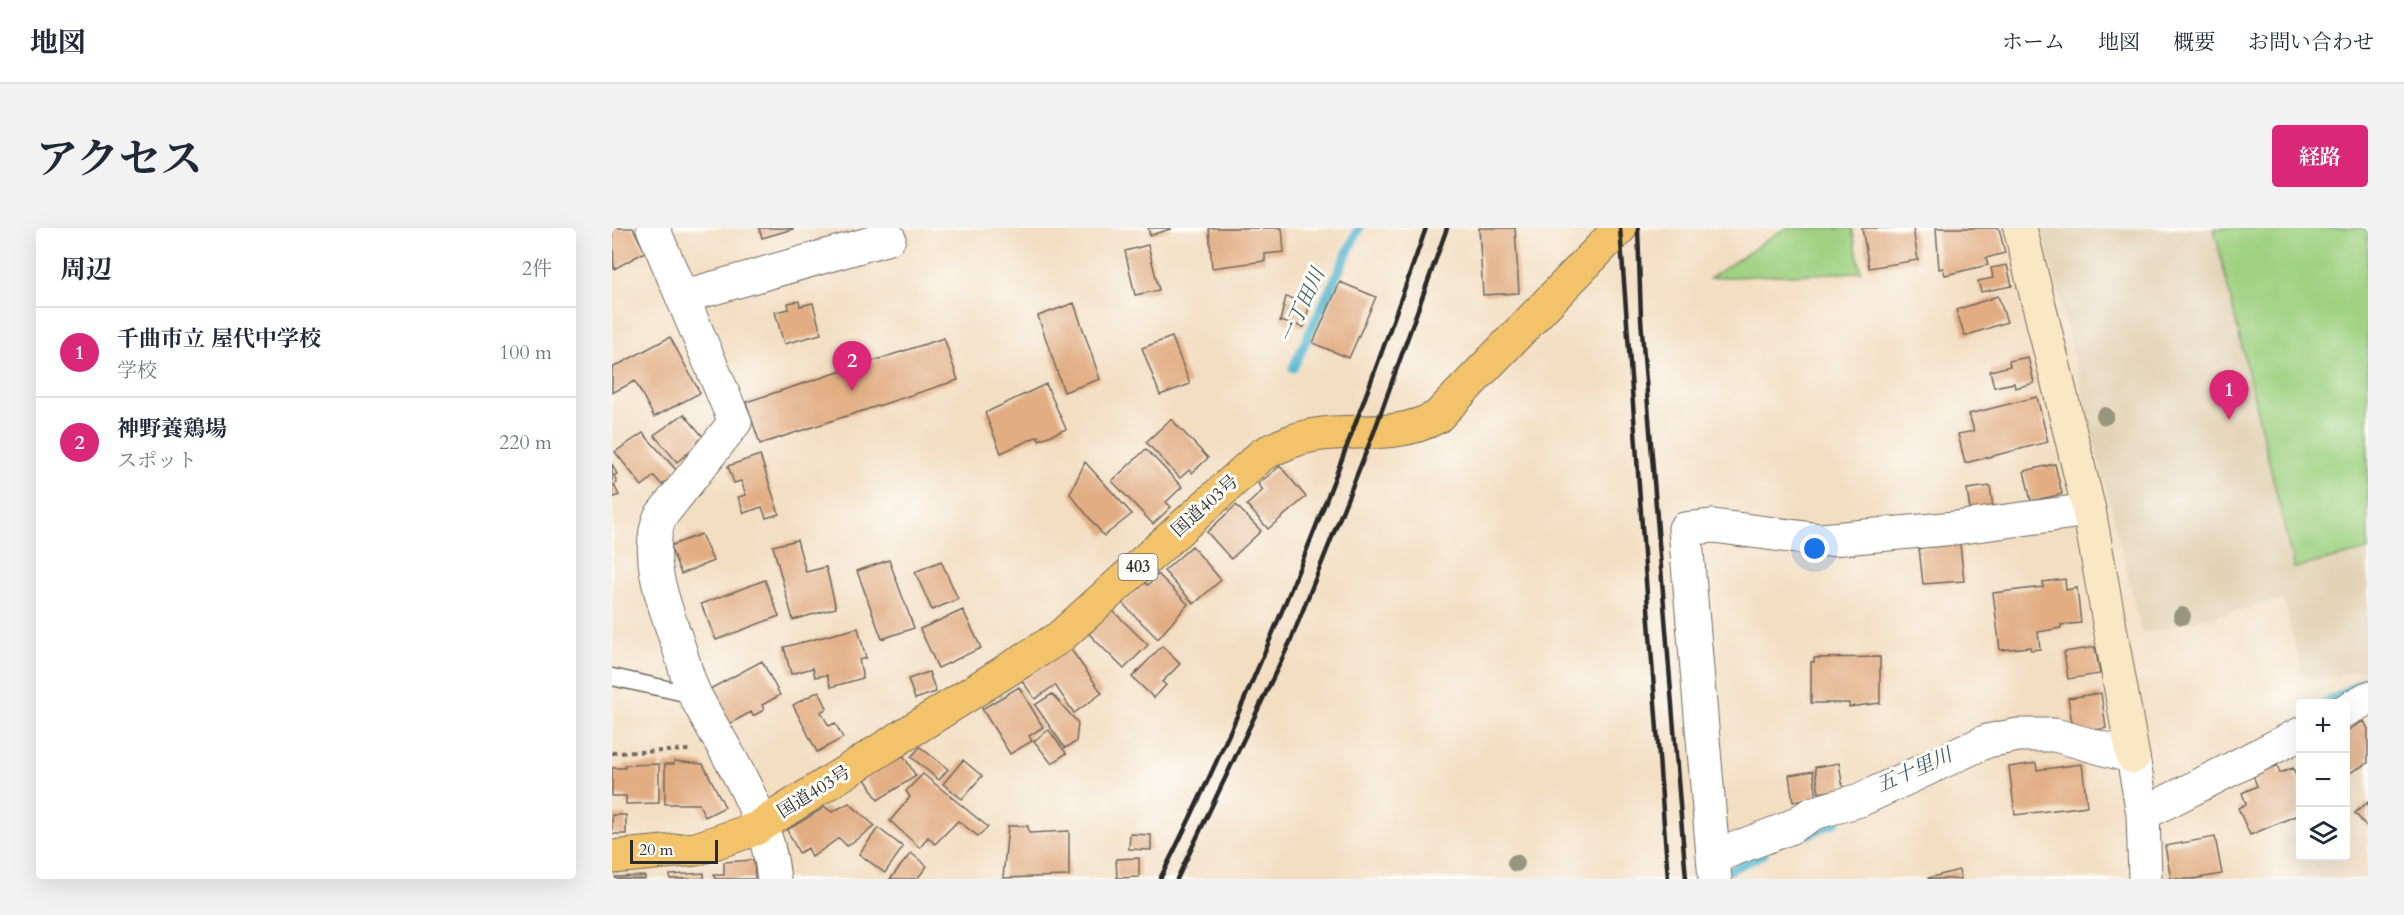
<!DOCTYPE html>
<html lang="ja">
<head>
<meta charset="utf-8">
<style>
	body { margin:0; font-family:Cardo,"Noto Serif JP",serif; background:#f2f2f3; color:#1f2937 }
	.controls { position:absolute; right:18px; bottom:18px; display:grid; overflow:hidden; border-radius:6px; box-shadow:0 6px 24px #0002 }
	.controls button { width:54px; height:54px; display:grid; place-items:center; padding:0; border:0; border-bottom:2px solid #e0e1e3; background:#fff; color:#1f2937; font:30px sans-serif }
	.scale { position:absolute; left:18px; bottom:15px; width:88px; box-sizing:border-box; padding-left:6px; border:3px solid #2b2b2b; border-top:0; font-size:16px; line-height:21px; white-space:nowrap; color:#2b2b2b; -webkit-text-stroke:4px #fdfcf7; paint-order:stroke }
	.you { position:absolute; left:1203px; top:321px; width:21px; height:21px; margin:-15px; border:4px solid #fff; border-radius:50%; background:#1a73e8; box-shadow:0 0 0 9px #1a73e833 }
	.badge { display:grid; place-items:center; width:39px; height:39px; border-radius:50%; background:#db2777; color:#fff; font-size:20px; font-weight:700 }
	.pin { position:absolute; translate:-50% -50px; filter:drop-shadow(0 2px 3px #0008) }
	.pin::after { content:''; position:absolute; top:32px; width:21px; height:18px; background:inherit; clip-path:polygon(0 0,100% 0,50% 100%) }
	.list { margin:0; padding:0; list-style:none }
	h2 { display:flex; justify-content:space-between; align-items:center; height:78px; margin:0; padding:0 24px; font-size:26px }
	h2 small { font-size:20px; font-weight:400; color:#747a83 }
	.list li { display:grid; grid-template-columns:39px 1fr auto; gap:18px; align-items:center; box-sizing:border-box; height:90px; padding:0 24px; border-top:2px solid #e0e1e3 }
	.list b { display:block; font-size:22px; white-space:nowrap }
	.list p { margin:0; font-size:20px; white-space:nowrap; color:#747a83 }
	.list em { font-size:20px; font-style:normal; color:#747a83 }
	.icon { flex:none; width:33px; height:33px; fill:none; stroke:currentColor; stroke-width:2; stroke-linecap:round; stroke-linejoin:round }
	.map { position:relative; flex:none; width:1756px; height:651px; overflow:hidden; border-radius:6px }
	header { display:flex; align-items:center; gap:36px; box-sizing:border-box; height:84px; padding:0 30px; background:#fff; border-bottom:2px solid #e0e1e3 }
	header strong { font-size:28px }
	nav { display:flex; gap:33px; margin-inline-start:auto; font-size:21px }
	.intro { display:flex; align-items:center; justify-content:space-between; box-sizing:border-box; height:144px; padding:0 36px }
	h1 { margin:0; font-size:42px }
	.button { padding:15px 27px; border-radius:6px; background:#db2777; color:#fff; font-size:21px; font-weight:700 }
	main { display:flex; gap:36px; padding:0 36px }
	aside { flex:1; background:#fff; border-radius:6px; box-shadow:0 6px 24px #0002 }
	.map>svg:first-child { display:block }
	.built { fill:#e2d1b4 }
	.green { fill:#9fd181; stroke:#657e56; stroke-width:1.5 }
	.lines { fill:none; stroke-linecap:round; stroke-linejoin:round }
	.stream { stroke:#52b6d0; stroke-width:9 }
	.building { fill:#e2ad83 }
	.lane-casing { stroke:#716a60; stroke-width:19 }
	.street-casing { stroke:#716a60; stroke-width:35 }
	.secondary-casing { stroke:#716a60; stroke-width:35 }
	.highway-casing { stroke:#716a60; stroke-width:35 }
	.path { stroke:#716a60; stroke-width:4; stroke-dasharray:4.5 4.5; stroke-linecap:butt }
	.lane { stroke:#fff; stroke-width:16 }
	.street { stroke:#fff; stroke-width:33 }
	.secondary { stroke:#fae7c3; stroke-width:33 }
	.highway { stroke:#f2c36a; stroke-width:33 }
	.rail { stroke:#2b2b2b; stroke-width:4.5 }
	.tree { fill:#98977d }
	.labels { text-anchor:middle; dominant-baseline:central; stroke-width:6; stroke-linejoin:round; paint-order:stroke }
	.shield { fill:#fdfcf7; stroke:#6a6a68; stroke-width:1.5 }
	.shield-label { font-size:16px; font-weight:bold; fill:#2b2b2b }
	.street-label { font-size:18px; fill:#2b2b2b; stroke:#fdfcf7 }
	.water-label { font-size:20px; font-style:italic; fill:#395c65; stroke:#fdfcf7 }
</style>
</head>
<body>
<header>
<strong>地図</strong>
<nav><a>ホーム</a><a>地図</a><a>概要</a><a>お問い合わせ</a></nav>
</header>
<div class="intro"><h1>アクセス</h1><a class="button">経路</a></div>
<main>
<aside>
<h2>周辺<small>2件</small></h2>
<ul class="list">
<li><span class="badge">1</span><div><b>千曲市立 屋代中学校</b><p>学校</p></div><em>100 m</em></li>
<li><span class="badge">2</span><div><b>神野養鶏場</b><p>スポット</p></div><em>220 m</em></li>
</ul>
</aside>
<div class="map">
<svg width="1756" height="651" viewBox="0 0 1756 651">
	<rect width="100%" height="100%" fill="#fdfcf7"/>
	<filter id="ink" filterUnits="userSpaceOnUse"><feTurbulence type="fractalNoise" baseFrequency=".0167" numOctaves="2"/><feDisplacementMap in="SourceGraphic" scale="12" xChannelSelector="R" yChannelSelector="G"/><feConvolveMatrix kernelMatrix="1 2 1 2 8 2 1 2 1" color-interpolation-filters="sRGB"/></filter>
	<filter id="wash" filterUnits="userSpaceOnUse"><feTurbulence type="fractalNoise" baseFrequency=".008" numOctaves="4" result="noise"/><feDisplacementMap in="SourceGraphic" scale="24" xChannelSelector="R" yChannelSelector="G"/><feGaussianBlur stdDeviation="1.35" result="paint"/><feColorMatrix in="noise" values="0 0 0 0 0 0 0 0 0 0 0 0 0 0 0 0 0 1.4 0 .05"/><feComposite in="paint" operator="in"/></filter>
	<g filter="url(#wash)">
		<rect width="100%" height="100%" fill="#f3dec2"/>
		<path class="built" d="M1430,0h326v441l-54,10 -12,-6 -19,-74 -141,35z"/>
		<path class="green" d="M1173,0h67l9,44 -151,6z
			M1602,0h154v322l-74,18z"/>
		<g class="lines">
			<path class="stream" d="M681,140l66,-140
				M1712,476l44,-25
				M1195,607l29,-13
				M1116,643l36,-17"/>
		</g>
		<g id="blocks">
			<path class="building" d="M0,0h21l12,24 -31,17z
				M147,0h34v1l-31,9z
				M536,0h23v1l-21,6z
				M597,0h73l2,24 -19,2v7l-53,7z
				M867,0h36l4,65 -36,2z
				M1250,0h51l5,32 -49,8z
				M1324,0h63l6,25 -19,5 2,7 -43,10 -2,-7 -4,1z
				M536,17l11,45 -24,5 -10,-44z
				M1395,37l5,21 -31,6 -3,-11 15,-3 -2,-10z
				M728,54l36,15 -27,61 -36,-15z
				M1386,68l9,26 -42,14 -9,-26z
				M674,69l24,6 -6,24 -24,-6z
				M187,73l1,5 13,-3 8,31 -37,10 -9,-32 14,-3 -1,-6z
				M462,75l26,76 -36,13 -26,-76z
				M58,109l30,56 -46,24 -19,-36 -23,12v-25z
				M560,109l18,47 -30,11 -18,-47z
				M332,110l14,42 -198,64 -14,-42z
				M1416,129l6,26 -19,5 -1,-5 -20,4 -4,-16 20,-5 -1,-5z
				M434,156l20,45 -27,11 -1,-4 -37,17 -16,-40z
				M1425,169l11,45 -83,21 -7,-29 16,-3 -5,-17z
				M72,186l21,25 -28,23 -23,-27z
				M559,191l37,39 -16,15 -3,-3 -9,8 -34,-36z
				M31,205l35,39 -16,13 -8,-9 -12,10 -27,-34z
				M534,221l36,38 -16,15 5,5 -18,17 -41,-43z
				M148,227l19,59 -13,4 -4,-11 -18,6 -6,-16 8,-2 -5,-14 -7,2 -6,-17z
				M473,234l47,52 -28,22 -34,-42z
				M0,236l5,10 -3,1 3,8 -3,2 5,10 -7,3z
				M1443,236l7,30 -31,7 -7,-30z
				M668,238l26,31 -38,32 -21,-24 16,-15 -5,-6z
				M1378,258l3,21 -23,3 -3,-21z
				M624,277l25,26 -30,28 -24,-27z
				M89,306l12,27 -32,13 -11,-28z
				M185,312l9,32 20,-5 10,41 -43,12 -20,-74z
				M1348,316l4,37 -41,3 -4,-36z
				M580,318l29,34 -27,24 -30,-33z
				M277,332l25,68 -32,11 -25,-68z
				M329,333l17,38 -26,11 -17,-38z
				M546,346l30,30 -30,35 -36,-36 22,-21 4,3z
				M1453,351l1,11 11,-2 4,35 -20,2v3l-23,4 2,17 -9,1 -1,-3 -30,3 -7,-57 50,-6v-5z
				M153,352l14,36 -63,24 -15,-36z
				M351,382l18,38 -43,20 -18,-39z
				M500,382l36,35 -24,24 -35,-35z
				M246,400l8,30 -7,2 4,18 -32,9 -4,-12 -12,2 -2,-9 -22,6 -7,-27z
				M550,418l18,18 -18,18 4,3 -12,13 -22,-21z
				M1483,419l5,27 -32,5 -4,-27z
				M458,420l32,45 -28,20 -19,-28 -20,14 -13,-18z
				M1268,429v46l-31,4v-4h-38v-41h3v-4z
				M150,433l18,34 -18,10 2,5 -11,6 -2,-4 -24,13 -19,-35z
				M317,444l7,20 -21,7 -7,-20z
				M407,459l24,40 -14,9 3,5 -22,13 -28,-45z
				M207,463l8,17 -6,4 8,14 6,-3 8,15 -26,14 -24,-47z
				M1489,465l5,35 -7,1 1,3 -27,-2 -5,-32z
				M440,466l26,29 -2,19 -11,6 -30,-43z
				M1752,493l4,8v34l-22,12v-44z
				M437,502l17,23 -14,11 -18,-23z
				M308,519l28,22 -9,11 -28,-23z
				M291,527l13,21 -38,24 -13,-21z
				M351,532l19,16 -20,23 -19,-15z
				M62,533l29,3 22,43 -20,10 -6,-13h-34v-40h9z
				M1227,535l4,26 -24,4 -4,-26z
				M1424,535l1,7 45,-6 5,42 -72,9 -6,-48z
				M47,536v39l-33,1v-8h-14v-28h13v-3z
				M1665,537l3,8 13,-5 7,18v28l-50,21 -12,-27 8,-4 -4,-11 15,-7 -4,-11z
				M1201,543l4,27 -24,4 -4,-27z
				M311,546l65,53 -10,9 -20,-15 -23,23 -7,-7 -8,11 -30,-27 20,-24 -4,-6z
				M1756,574v26l-13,-15z
				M237,575l26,23 -28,20 -8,-8 -27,19 -4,-9 -9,5 -12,-23 38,-23 7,5z
				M0,587h14v19h-14z
				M396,598h20l1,7 40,-2v45l-66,2z
				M266,600l25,19 -18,26 -26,-19z
				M518,606l21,1v15l-22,-1z
				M1603,609l7,37 -29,5h-22l-6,-33z
				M299,625l16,13 -10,13h-27z
				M527,630v19l-22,1 -1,-19z
				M142,632l1,19h-40l-1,-4h10v-13z
				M1347,642l2,9h-33v-1z
				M92,645v6h-34v-4z
				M33,648v3h-30v-2z"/>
		</g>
	</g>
	<g filter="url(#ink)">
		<use href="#blocks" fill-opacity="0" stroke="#716a60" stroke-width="1.5"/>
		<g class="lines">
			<g class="lane-casing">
				<path id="lane" d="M0,449l82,18"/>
			</g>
			<g class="street-casing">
				<path id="street" d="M41,0l82,194 -75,95c-17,42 8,96 21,137 4,14 8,30 15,43 31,59 71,113 78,182
					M70,69l207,-59
					M1734,482l22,-12
					M1531,586l157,-80
					M1101,629l76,-29 25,-15 46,-13 127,-59 31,-6h37l78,22 10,57 2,65
					M1103,651l-30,-350 28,-3 108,14 134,-12 134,-18"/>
			</g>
			<g class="secondary-casing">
				<path id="secondary" d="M1408,0l69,282 44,247"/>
			</g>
			<g class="highway-casing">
				<path id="highway" d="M0,629l84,-8 59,-20 305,-192 203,-183c17,-8 33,-16 52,-19 44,-7 81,4 122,-18l183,-189"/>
			</g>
			<path class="path" d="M0,525l77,-3"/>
			<use href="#lane" class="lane"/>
			<use href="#street" class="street"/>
			<use href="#secondary" class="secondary"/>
			<use href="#highway" class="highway"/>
			<path class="rail" d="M1008,0l48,651
				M1026,0l3,91 45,560
				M548,651c106,-210 188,-429 266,-651
				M565,651l114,-239 83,-208 73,-204"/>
		</g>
		<g class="tree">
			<circle cx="1493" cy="188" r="9"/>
			<circle cx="1570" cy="388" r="9"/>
			<circle cx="904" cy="635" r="9"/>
		</g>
	</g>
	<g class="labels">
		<rect class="shield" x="506.5" y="326" width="39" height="26" rx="4.5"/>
		<g class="shield-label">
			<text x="526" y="339">403</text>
		</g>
		<g class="street-label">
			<text transform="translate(593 278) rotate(-42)">国道403号</text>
			<text transform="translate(202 564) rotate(-32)">国道403号</text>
		</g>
		<g class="water-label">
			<text transform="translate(690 78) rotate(-65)">一丁田川</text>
			<text transform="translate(1302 542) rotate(-24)">五十里川</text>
		</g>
	</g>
</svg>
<div class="controls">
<button>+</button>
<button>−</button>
<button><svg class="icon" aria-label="layers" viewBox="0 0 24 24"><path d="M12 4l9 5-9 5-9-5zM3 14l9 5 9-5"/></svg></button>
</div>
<div class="scale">20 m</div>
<div class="you"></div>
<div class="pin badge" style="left:1617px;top:192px">1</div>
<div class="pin badge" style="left:240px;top:163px">2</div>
</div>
</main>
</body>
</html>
